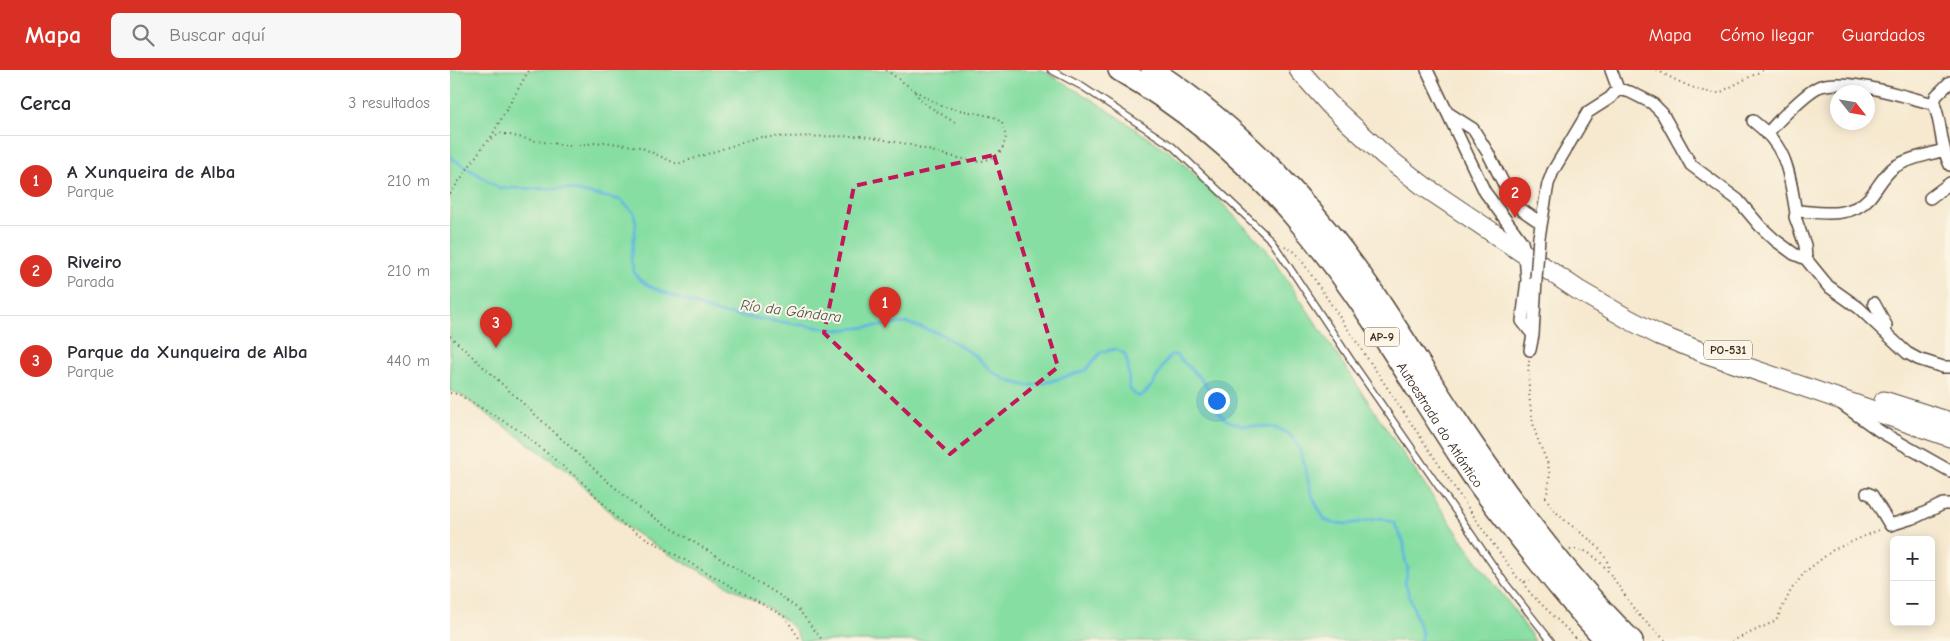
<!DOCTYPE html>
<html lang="es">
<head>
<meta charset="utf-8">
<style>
	body { margin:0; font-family:"Comic Neue",sans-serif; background:#f7f7f7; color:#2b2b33 }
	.controls { position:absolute; right:15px; bottom:15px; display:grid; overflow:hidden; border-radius:8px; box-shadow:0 2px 12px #0003 }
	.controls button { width:45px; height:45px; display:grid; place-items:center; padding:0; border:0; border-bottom:1px solid #e1e1e2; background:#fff; color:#2b2b33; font:25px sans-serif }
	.compass { position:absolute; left:1380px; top:15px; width:45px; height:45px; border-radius:50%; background:#fff; box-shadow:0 2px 12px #0003; rotate:121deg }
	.you { position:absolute; left:766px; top:330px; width:18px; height:18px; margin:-12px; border:4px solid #fff; border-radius:50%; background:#1a73e8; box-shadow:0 0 0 8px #1a73e833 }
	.badge { display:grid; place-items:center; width:32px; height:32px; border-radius:50%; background:#d93025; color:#fff; font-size:16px; font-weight:700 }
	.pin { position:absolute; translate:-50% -41px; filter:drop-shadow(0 1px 2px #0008) }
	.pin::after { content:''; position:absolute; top:26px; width:18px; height:15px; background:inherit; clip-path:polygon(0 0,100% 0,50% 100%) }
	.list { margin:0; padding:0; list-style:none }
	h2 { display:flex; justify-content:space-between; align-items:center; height:65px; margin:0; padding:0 20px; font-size:21px }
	h2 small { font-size:16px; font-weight:400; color:#7c7c81 }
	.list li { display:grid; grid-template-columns:32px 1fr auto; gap:15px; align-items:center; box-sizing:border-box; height:90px; padding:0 20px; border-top:1px solid #e1e1e2 }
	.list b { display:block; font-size:19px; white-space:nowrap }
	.list p { margin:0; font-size:16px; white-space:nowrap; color:#7c7c81 }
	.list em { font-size:16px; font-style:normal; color:#7c7c81 }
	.icon { flex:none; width:28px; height:28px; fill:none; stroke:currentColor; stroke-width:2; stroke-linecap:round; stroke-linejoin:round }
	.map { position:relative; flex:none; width:1500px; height:571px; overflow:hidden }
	header { display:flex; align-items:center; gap:30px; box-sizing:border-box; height:70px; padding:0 25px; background:#d93025; color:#fff }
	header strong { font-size:24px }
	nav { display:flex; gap:28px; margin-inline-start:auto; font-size:18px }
	.search { width:350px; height:45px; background:#f7f7f7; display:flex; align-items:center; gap:12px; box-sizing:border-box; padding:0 18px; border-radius:8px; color:#7c7c81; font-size:19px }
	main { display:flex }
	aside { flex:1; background:#fff }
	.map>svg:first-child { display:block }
	.green { fill:#86dea3; stroke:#608460 }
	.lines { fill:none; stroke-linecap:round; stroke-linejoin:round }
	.stream { stroke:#60b9dd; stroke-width:3 }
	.service-casing { stroke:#574739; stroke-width:8 }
	.minor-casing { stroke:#574739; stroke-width:14 }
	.primary-casing { stroke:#574739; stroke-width:21 }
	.motorway-casing { stroke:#574739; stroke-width:24 }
	.path { stroke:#574739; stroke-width:2; stroke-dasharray:1 4; stroke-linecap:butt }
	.service { stroke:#fff; stroke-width:5.5 }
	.minor { stroke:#fff; stroke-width:11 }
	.primary { stroke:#fff; stroke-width:19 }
	.motorway { stroke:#fff; stroke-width:21 }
	.minor-bridge-casing { stroke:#574739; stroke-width:14; stroke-linecap:butt }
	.minor-bridge { stroke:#fff; stroke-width:11 }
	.marked { fill:none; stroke:#c2185b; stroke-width:4; stroke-dasharray:10 6; stroke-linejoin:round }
	.labels { text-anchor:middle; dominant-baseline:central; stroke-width:4; stroke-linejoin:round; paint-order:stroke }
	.shield { fill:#fcf5e5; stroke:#75675a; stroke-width:1 }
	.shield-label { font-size:12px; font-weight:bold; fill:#3b2a1e }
	.street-label { font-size:14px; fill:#3b2a1e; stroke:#fcf5e5 }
	.water-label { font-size:15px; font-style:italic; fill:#465557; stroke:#fcf5e5 }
</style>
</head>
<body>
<header>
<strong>Mapa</strong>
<div class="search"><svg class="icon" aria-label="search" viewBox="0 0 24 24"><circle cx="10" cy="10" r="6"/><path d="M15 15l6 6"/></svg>Buscar aquí</div>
<nav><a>Mapa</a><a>Cómo llegar</a><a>Guardados</a></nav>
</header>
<main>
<aside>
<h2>Cerca<small>3 resultados</small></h2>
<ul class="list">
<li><span class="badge">1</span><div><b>A Xunqueira de Alba</b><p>Parque</p></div><em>210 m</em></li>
<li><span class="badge">2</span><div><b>Riveiro</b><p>Parada</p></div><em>210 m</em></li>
<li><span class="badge">3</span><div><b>Parque da Xunqueira de Alba</b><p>Parque</p></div><em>440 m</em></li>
</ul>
</aside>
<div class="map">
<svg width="1500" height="571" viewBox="0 0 1500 571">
	<rect width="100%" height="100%" fill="#fcf5e5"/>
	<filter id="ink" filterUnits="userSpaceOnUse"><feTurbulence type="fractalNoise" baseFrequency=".02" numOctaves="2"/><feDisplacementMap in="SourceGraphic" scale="10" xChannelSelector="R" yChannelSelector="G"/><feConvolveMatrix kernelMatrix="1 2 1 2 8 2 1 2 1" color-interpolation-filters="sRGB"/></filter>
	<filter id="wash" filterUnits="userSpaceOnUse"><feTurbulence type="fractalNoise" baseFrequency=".0096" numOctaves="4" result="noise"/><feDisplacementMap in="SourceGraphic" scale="20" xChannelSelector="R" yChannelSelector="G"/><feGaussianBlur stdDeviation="1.12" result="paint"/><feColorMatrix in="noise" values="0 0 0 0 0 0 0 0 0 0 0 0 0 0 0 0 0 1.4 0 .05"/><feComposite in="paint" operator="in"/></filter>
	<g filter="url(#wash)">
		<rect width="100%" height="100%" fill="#f6e9d0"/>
		<path class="green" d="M0,0h592l52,31 77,52 19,17 78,81 127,191 86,125 31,40 23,34h-735l-4,-10 -10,-10 -19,-14 -98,-53 -44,-28 -58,-55 -109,-78 -8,-2z"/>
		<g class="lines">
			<path class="stream" d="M0,87l49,31 68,1 54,11 13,13 2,11 -5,36 3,12 5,7 10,7 21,9 49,18 118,17 70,-7 34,11 35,22 16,16 17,9 19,5 17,-3 41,-13 15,-18 15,-3 9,5 3,10 1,24 6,7 6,1c18,-14 17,-27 30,-41h5c12,12 29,24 36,40 4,9 6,20 15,25 22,12 52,-2 68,21 8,11 12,35 15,48 3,11 9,21 15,31l7,3 17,1 32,-6 13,5 10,20 1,17 3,9 -3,14 17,50 -2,8"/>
		</g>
	</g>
	<g filter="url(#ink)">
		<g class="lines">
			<g class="service-casing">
				<path id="service" d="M601,0l32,17 89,59 100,95 81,122 153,221 45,57"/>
			</g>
			<g class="minor-casing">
				<path id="minor" d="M977,0l58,122 37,50 3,13 2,25 -5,41 11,14
					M1161,0l7,19
					M1484,34c8,19 6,43 16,61
					M998,43l25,16 15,24 24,47 10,10 19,13
					M1303,51c35,26 36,52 43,92
					M1317,64c10,-12 41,-44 54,-48 29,-8 84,11 113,18l2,-8 14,-14
					M1480,128l20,-15
					M1089,167l9,-53 5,-13 35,-59 22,-14 8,-9 12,3 22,11 10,10 29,52 47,35 22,26 15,14 19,14 12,5 -1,-14 -10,-28 1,-4 3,-2c24,2 52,7 70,-13 8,-9 14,-22 24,-30 14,-10 35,-13 51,-18
					M1356,189l22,27 31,22 48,45 11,6 25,8h7
					M1424,233l12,22 -1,7
					M1080,280l3,-15 3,-56
					M1393,335l38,27 69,39
					M1417,423l5,2 18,30 26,-8 27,-13h7"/>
			</g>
			<g class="primary-casing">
				<path id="primary" d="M849,0l31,35 55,51 40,31 153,103 52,30 29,15 43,17 248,85
					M1434,331l66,21"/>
			</g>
			<g class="motorway-casing">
				<g id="motorway">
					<path id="s1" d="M669,0c73,42 138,100 192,166 59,73 106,156 158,234 11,17 25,34 38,51 32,41 64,83 100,120"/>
					<path d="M702,0c68,44 126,100 177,163 47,58 85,124 127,187 52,78 109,155 176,221"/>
				</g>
			</g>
			<path class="path" d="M1207,0c16,9 44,24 62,23l44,-23
				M465,22l7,10 35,22
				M41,67l38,-67
				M0,124l36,-52 15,-9 35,8 35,5 33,-4 36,5 37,17 81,-27 104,-1 45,8 42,12 30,6 15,-5 8,-7 4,-13 -4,-14 -8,-6 -53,-11 -27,-16 -28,-20
				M835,176l10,6 5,6 181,269 36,50 7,5 6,-2
				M0,266l156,144 33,28 140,87 19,14 25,32
				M1079,290c-2,18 1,57 7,74 9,28 19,32 10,63 13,31 61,41 63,74
				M0,323l8,1 62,37 61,50 44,45 160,91 16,24
				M1120,480c28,-8 52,45 68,64 9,10 19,18 28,27
				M1074,512l6,11 49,48
				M1282,571l44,-20 15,-31 14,-18 28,-22 48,-21"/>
			<use href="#service" class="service"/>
			<use href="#minor" class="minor"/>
			<use href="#primary" class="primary"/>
			<use href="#motorway" class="motorway"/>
			<g class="minor-bridge-casing">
				<path id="minor-bridge" d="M1086,209l3,-42"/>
			</g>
			<use href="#minor-bridge" class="minor-bridge"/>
		</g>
	</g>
	<path class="marked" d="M544,85l64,212 -108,87 -126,-121 30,-147z"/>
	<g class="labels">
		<g class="shield">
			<rect x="914.5" y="257.5" width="35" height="19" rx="4"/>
			<rect x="1254" y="270.5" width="48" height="19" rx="4"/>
		</g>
		<g class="shield-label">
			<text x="932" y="267">AP-9</text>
			<text x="1278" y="280">PO-531</text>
		</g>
		<g class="street-label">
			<text stroke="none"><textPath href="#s1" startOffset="484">Autoestrada do Atlántico</textPath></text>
		</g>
		<g class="water-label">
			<text transform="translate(341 241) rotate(7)">Río da Gándara</text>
		</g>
	</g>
</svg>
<div class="controls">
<button>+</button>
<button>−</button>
</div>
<svg class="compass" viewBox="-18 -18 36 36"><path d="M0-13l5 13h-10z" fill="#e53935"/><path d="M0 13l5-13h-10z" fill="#7c7c81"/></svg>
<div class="you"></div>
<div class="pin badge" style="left:435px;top:258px">1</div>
<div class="pin badge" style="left:1065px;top:148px">2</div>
<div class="pin badge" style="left:46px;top:278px">3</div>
</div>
</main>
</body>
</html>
